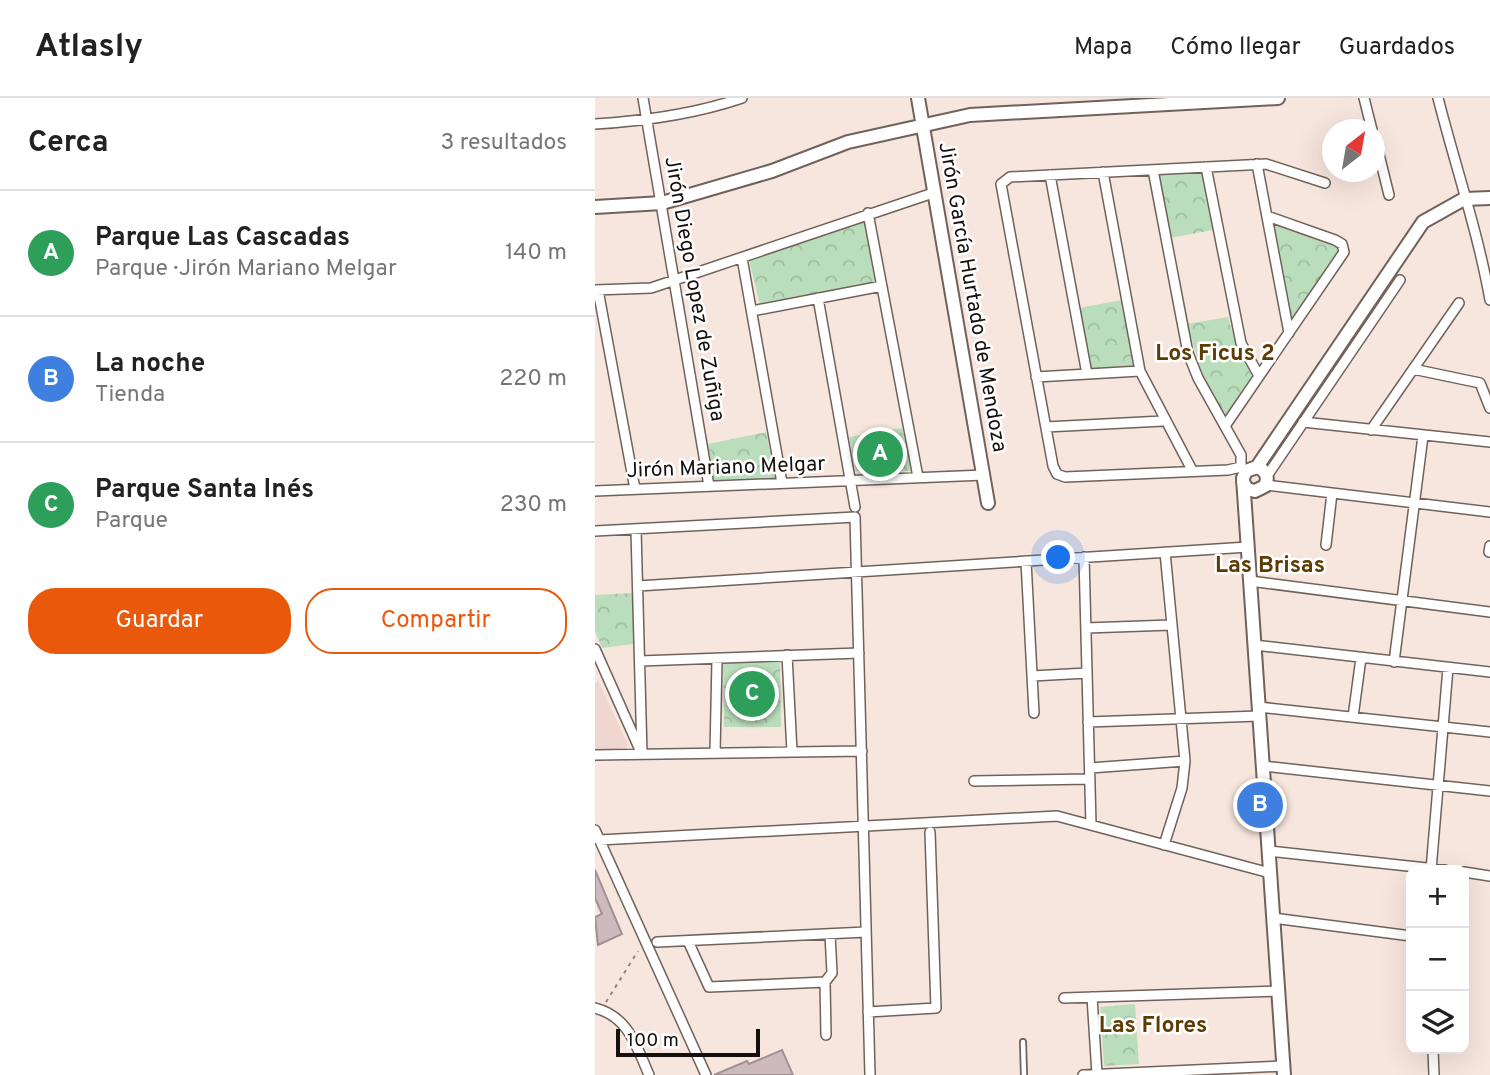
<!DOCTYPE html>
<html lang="es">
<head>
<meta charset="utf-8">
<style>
	body { margin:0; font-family:Overpass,sans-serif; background:#f2f2f2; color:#222 }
	.controls { position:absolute; right:21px; bottom:21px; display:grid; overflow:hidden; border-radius:14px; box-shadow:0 7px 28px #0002 }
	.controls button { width:63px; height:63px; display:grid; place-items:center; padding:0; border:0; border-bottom:2px solid #e0e0e0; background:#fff; color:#222; font:35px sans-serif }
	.compass { position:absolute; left:727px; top:21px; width:63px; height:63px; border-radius:50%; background:#fff; box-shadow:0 7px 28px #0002; rotate:31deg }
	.scale { position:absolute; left:21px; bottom:18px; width:144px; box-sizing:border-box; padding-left:7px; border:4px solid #150f0d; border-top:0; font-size:19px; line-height:24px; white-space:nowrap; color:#150f0d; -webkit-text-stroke:5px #fff; paint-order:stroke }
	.you { position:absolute; left:464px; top:460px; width:24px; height:24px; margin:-18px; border:5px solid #fff; border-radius:50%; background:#1a73e8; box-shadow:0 0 0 10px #1a73e833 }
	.badge { display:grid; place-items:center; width:46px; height:46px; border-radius:50%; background:#ea580c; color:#fff; font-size:23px; font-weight:700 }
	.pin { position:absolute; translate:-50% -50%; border:4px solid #fff; box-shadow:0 2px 7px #0006 }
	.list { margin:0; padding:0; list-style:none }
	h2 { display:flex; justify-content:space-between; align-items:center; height:91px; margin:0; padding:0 28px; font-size:30px }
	h2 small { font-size:23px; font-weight:400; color:#767676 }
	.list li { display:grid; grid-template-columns:46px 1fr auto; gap:21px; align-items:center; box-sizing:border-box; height:126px; padding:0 28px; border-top:2px solid #e0e0e0 }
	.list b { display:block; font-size:26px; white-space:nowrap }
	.list p { margin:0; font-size:23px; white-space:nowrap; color:#767676 }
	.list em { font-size:23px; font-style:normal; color:#767676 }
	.actions { display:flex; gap:14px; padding:21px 28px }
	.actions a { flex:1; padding:16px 0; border:2px solid #ea580c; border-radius:28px; text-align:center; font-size:24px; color:#ea580c }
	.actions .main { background:#ea580c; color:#fff }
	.icon { flex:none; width:38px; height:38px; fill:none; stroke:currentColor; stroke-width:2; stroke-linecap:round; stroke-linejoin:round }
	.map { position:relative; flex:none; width:895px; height:977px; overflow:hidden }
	header { display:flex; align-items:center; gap:42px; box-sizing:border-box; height:98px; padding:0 35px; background:#fff; border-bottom:2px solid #e0e0e0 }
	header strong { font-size:33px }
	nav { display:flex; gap:38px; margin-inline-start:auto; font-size:24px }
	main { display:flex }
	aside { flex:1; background:#fff }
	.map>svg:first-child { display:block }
	.education { fill:#efd6ce }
	.park { fill:url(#park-crowns) }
	.building { fill:#ccbabf; stroke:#a19094; stroke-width:2 }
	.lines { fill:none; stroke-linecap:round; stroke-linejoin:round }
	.lane-casing { stroke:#70625b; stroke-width:8 }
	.street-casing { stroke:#70625b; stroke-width:12 }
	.secondary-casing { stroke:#70625b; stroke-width:16 }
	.path { stroke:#8e827d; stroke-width:2; stroke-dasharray:3.5 5; stroke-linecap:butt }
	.lane { stroke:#fff; stroke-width:4.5 }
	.street { stroke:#fff; stroke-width:9 }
	.secondary { stroke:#fff; stroke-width:12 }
	.labels { text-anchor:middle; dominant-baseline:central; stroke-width:5; stroke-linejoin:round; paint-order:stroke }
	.street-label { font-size:21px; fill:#150f0d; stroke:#fff }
	.neighbourhood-label { font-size:23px; font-weight:bold; fill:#5d3b03; stroke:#fff }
</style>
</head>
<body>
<header>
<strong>Atlasly</strong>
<nav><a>Mapa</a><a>Cómo llegar</a><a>Guardados</a></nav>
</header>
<main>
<aside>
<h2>Cerca<small>3 resultados</small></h2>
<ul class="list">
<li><span class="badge" style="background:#2e9e5b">A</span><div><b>Parque Las Cascadas</b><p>Parque · Jirón Mariano Melgar</p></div><em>140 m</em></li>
<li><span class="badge" style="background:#3f7fe0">B</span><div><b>La noche</b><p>Tienda</p></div><em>220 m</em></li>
<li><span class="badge" style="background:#2e9e5b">C</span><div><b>Parque Santa Inés</b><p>Parque</p></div><em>230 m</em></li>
</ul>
<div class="actions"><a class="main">Guardar</a><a>Compartir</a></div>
</aside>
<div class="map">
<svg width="895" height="977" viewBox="0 0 895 977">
	<defs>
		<pattern id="park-crowns" width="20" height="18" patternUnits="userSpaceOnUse" patternTransform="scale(1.75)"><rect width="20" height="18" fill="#badebb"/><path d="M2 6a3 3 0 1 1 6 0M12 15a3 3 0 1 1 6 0" fill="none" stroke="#9fbda0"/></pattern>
	</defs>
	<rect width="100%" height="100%" fill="#f7e6de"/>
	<path class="education" d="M3,583l30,64 -2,4 -31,2v-68z"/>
	<path class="park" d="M607,73l11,59 -43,8 -13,-64z
		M270,122l10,64 -115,21 -11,-45z
		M679,127l66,23 -48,71z
		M527,202l13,67 -44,3 -12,-62z
		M633,219l10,34 17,25 -30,41 -22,-40 -16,-53z
		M307,330l9,43h-55l-7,-34z
		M171,334l9,46 -62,3 -5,-37z
		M38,495l1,51 -32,4 -7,-17v-36z
		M185,563l1,66h-57l-1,-65z
		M540,906l4,60 -35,2 -4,-59z"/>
	<path class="building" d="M0,772l27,64 -24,11 -3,-28 7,-3 -7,-16z
		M187,952l11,25h-79l33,-14 2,3z"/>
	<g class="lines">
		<g class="lane-casing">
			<path id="lane" d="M428,944l1,33"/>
		</g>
		<g class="street-casing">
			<path id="street" d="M48,0l66,388
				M769,0l8,32
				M843,0c17,67 40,134 52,202
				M0,26c50,-3 100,-10 147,-26
				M780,40l14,57
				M662,66l32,169
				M611,69l35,176 18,33
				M558,72l35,183 10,25 43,77v12
				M508,74l37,199 52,99
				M455,77l37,199
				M273,115l50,264
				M147,160l40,225
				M0,192l56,-2 282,-95
				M3,192l37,199
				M223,200l37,209
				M157,213l130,-25
				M818,271l67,14 10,25
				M441,279l104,-6
				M708,324l187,20
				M630,328l119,-174 -2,-8 -7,-4 -68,-24
				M451,329l117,-6
				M776,332l88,-127
				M646,369l-13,3 -163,7 -8,-3 -4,-8 -52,-282 9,-7 256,-13 59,19
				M672,378l133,-196
				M671,387l224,27
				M0,393l389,-16
				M41,432l6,224
				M0,433l260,-14 15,558
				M731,447l6,-52
				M894,454l1,-6
				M489,459l7,268
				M431,463l8,152
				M655,483l240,31
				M43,488l610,-39
				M491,530l85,-3
				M659,547l236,27
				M0,551l45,101
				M192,557l5,97
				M45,563l219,-8
				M799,564l29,-226
				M437,578l55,-3
				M664,609l231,25
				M758,619l8,-59
				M493,624l171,-6
				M120,655l2,-93
				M0,657l267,-4
				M668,668l227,25
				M495,670l95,-7
				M379,683l116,-2
				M0,732l111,245
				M4,742l458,-24 213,57
				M569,747l18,-57 3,-27 -20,-209
				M674,753l176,19
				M836,772l17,-202
				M869,774l26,4
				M678,820l138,18
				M93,843l21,46 116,-5
				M62,844l209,-10
				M497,899l5,77
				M469,900l214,-7
				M0,910c33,8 42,39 54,67
				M273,914l68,-4 -6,-176
				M231,937l-1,-53 7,-9 -2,-39
				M838,951l1,26
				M488,977l201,-9"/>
		</g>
		<g class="secondary-casing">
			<path id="secondary" d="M323,0l70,405
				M0,109l67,-4 110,-32 76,-29 122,-27 308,-17
				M662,369l166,-245 41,-23 26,-1
				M648,384l4,7 8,2 10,-5c4,-9 1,-16 -8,-19l-11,4 -3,7 41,597"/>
		</g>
		<path class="path" d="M11,904l32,-51"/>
		<use href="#lane" class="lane"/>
		<use href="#street" class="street"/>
		<use href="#secondary" class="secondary"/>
	</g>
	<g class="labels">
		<g class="street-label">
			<text transform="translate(99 191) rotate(80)">Jirón Diego Lopez de Zuñiga</text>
			<text transform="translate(377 199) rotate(80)">Jirón García Hurtado de Mendoza</text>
			<text transform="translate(131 370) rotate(-2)">Jirón Mariano Melgar</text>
		</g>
		<g class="neighbourhood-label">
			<text x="620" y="256">Los Ficus 2</text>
			<text x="675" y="468">Las Brisas</text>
			<text x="558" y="928">Las Flores</text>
		</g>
	</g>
</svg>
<div class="controls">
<button>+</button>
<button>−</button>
<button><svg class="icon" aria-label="layers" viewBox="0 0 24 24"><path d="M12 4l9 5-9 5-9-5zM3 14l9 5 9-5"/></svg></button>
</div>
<svg class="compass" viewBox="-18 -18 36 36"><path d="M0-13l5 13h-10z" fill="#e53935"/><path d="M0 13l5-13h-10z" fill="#767676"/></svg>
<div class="scale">100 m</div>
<div class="you"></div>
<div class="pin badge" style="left:285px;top:356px;background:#2e9e5b">A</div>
<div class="pin badge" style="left:665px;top:707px;background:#3f7fe0">B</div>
<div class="pin badge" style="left:157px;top:596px;background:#2e9e5b">C</div>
</div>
</main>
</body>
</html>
